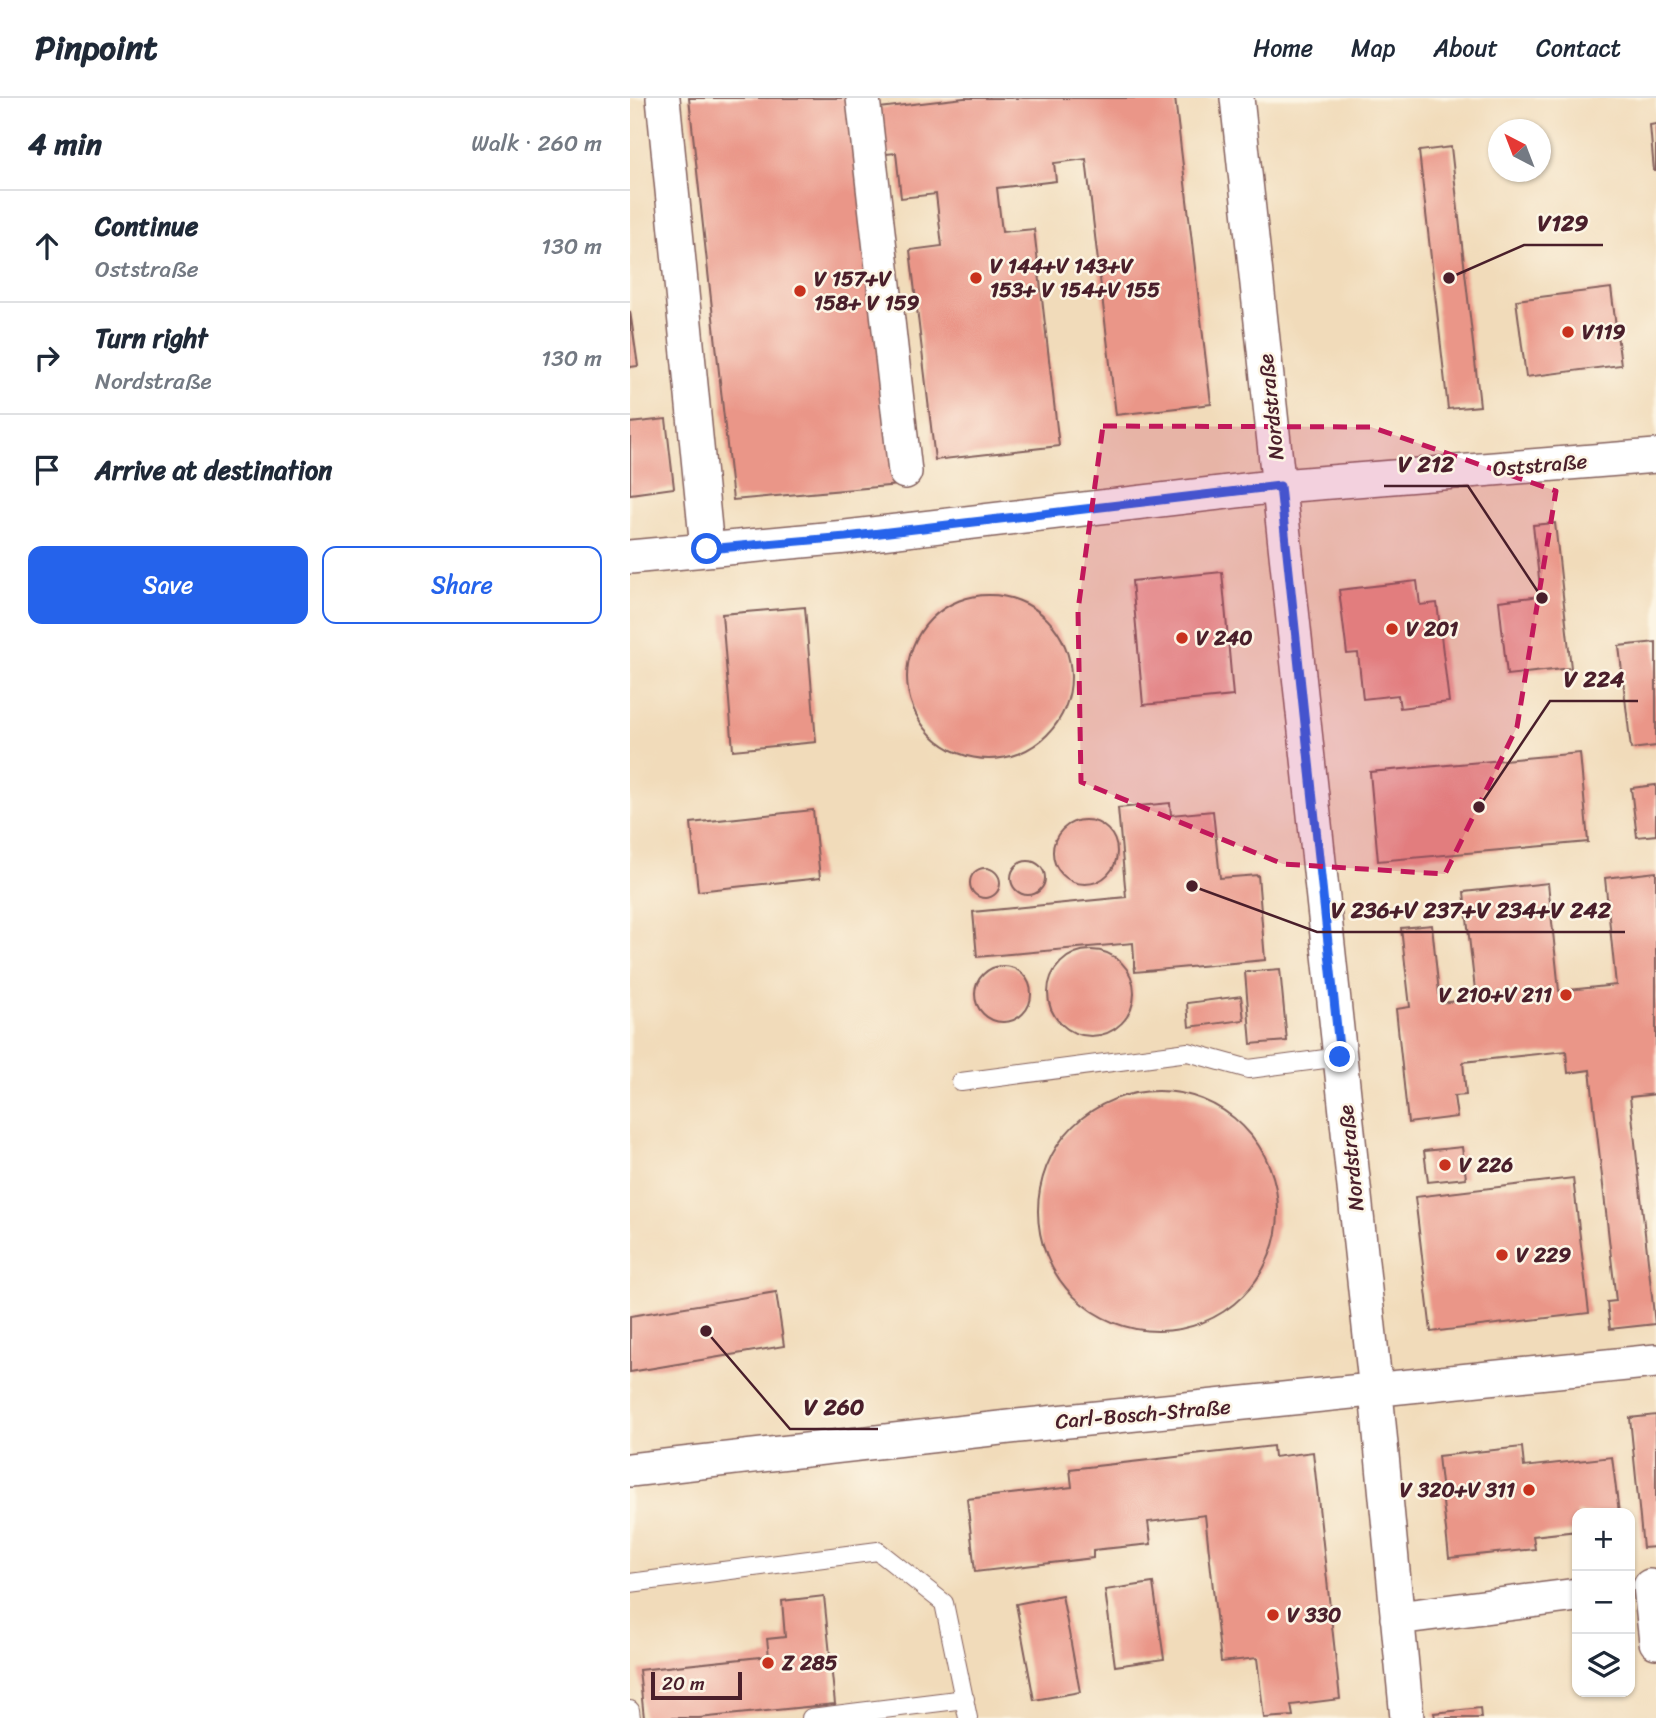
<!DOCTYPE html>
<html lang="en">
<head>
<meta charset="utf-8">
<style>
	body { margin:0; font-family:Sriracha,sans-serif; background:#f6f6f7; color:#1f2937 }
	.controls { position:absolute; right:21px; bottom:21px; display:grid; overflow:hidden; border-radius:14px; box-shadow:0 2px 5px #0004 }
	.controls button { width:63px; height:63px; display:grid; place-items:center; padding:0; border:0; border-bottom:2px solid #e0e1e3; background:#fff; color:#1f2937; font:35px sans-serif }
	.compass { position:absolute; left:858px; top:21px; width:63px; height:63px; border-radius:50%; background:#fff; box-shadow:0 2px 5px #0004; rotate:318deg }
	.scale { position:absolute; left:21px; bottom:18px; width:91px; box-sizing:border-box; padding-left:7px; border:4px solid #4a1f2b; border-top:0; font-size:19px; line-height:24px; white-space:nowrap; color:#4a1f2b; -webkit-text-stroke:5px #fcf5e5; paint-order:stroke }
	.stop { position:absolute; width:21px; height:21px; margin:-16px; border:5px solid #2563eb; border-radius:50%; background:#fff }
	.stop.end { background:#2563eb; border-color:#fff; box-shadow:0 2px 7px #0008 }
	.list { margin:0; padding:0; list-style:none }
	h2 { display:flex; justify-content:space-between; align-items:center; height:91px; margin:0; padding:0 28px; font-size:30px }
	h2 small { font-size:23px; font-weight:400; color:#747a83 }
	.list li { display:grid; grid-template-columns:46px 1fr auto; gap:21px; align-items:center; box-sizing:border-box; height:112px; padding:0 28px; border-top:2px solid #e0e1e3 }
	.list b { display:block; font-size:26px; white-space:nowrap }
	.list p { margin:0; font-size:23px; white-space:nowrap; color:#747a83 }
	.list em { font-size:23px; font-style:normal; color:#747a83 }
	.actions { display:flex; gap:14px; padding:21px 28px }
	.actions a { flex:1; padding:16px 0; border:2px solid #2563eb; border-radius:14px; text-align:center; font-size:24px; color:#2563eb }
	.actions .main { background:#2563eb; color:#fff }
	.icon { flex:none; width:38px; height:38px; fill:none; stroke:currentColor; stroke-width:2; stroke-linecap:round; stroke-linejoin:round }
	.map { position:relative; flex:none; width:1026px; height:1620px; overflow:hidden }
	header { display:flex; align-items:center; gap:42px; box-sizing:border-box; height:98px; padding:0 35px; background:#fff; border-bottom:2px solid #e0e1e3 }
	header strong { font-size:33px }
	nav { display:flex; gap:38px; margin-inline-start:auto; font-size:24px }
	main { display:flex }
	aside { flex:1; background:#fff }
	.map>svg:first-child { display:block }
	.building { fill:#ea9688 }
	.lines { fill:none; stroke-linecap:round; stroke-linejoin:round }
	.lane-casing { stroke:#84615d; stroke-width:20 }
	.street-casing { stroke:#84615d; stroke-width:36 }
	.lane { stroke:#fff; stroke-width:18 }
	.street { stroke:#fff; stroke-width:33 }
	.route { stroke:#2563eb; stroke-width:9 }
	.marked { fill:#c2185b; fill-opacity:0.2; stroke:#c2185b; stroke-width:5; stroke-dasharray:14 9; stroke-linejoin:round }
	.poi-dot { fill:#c8321e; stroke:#fcf5e5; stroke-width:2.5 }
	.labels { text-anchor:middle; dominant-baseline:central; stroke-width:5; stroke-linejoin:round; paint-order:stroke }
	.poi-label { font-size:21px; font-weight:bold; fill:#4a1f2b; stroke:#fcf5e5; text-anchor:start }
	.street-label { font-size:21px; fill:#4a1f2b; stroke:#fcf5e5 }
	.leader { fill:none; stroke:#4a1f2b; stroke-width:2.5 }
	.callout-dot { fill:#4a1f2b; stroke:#fcf5e5; stroke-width:2.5 }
	.callout-label { font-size:23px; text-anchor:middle; font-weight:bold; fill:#4a1f2b; stroke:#fcf5e5; stroke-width:5; stroke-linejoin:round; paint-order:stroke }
</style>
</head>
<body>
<header>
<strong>Pinpoint</strong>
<nav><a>Home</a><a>Map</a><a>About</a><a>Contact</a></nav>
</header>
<main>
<aside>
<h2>4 min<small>Walk · 260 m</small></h2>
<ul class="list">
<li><svg class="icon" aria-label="ahead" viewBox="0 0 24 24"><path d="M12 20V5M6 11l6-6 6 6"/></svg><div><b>Continue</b><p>Oststraße</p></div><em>130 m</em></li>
<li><svg class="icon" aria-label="right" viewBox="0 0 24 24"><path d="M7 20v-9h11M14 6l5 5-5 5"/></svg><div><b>Turn right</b><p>Nordstraße</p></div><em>130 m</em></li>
<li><svg class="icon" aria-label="arrive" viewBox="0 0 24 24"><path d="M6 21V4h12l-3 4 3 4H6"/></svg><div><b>Arrive at destination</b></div></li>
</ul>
<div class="actions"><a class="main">Save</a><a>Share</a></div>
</aside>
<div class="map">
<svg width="1026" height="1620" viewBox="0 0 1026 1620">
	<rect width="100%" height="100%" fill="#fcf5e5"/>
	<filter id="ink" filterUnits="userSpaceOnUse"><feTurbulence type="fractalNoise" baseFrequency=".0143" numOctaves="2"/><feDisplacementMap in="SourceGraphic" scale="14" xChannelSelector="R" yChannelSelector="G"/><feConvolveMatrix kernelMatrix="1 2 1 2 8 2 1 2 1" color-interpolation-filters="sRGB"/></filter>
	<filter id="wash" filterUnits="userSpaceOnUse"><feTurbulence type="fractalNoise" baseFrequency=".00686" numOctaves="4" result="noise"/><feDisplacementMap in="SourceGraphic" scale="28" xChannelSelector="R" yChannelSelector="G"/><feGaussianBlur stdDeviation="1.57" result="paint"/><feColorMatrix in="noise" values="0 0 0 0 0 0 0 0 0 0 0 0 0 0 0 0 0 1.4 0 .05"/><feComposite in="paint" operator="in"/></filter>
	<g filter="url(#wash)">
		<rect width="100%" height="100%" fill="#f1dbba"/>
		<g id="blocks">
			<path class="building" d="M59,0h180l2,11 93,-11h211l36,306 -95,11 -30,-256 -32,4 2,18 -59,7 5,44 32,-3 25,217 -124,14 -25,-210 32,-4 -6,-52 -35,4 -5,-45 -21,2 35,329 -177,16z
				M1026,26v47h-2l-4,-46z
				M821,49l29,259 -32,3 -29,-258z
				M981,190l10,77 -95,12 -10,-77z
				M0,213l8,55 -8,1z
				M36,321l8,69 -44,6v-71z
				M925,425l16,145 -64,7 -8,-74 42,-5 -8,-71z
				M592,474l11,124 -90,9 -11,-124z
				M787,483l3,24 17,-2 12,99 -49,6 -2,-13 -35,4 -5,-46 -11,1 -8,-64z
				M277 579a82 82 0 1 1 164 0a82 82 0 1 1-164 0Z
				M175,509l11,135 -83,8 -11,-136z
				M1026,544v104l-25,3 -12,-103z
				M950,655l8,89 -210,19 -8,-89z
				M1026,687v50l-19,2 -6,-49z
				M540,705l1,12 42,-4 7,67 38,-3 7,85 -130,12 -2,-29 -156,14 -4,-45 153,-15 -8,-89z
				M183,712l7,68 -122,13 -7,-68z
				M423 754a32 32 0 1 1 64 0a32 32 0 1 1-64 0Z
				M381 780a17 17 0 1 1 34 0a17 17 0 1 1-34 0Z
				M340 785a15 15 0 1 1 30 0a15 15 0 1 1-30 0Z
				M1026,774v222l-26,3 25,227 -45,5 -3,-27 9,-1 -26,-231 -22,3 -2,-22 -103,11 3,33 -12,1 3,21 -49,6 -12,-114 14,-2 -9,-79 31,-3 8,78 36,-4 -12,-107 84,-9 11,108 57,-6 -11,-107z
				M418 895a43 43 0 1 1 86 0a43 43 0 1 1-86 0Z
				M345 896a28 28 0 1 1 56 0a28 28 0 1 1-56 0Z
				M650,871l7,72 -36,3 -6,-72z
				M611,898l3,24 -55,7 -2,-24z
				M408 1113a120 120 0 1 1 240 0a120 120 0 1 1-240 0Z
				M832,1049l4,31 -38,4 -4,-31z
				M943,1080l16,135 -158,19 -16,-135z
				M146,1194l8,54 -154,26v-56z
				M1026,1317v132l-13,1 -13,-130z
				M643,1348l1,11 39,-5 27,247 -49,6 2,11 -29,2 -7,-60 -36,4 -16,-147 -57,7 3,22 -58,6v8l-118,14 -8,-73 105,-12 -2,-18z
				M892,1349l2,20 88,-10 7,56h-42v18l-44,5 2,13 -86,9 -11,-102z
				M523,1485l11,76 -49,7 -10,-76z
				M432,1497l18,97 -46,8 -18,-96z
				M194,1498l11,108 -136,14h-55l-5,-48 130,-14 -2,-17 18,-2 -3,-36z
				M850,1610l1,10h-46l-1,-5z"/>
		</g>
	</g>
	<g filter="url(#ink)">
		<use href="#blocks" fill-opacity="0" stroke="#84615d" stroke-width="2"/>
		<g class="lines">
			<g class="lane-casing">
				<path id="lane" d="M331,984l227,-30 61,17 91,-12
					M0,1485l248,-32 66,52 24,115
					M0,1612l1,8
					M181,1620l154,-19"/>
			</g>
			<g class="street-casing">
				<path id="street" d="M33,0l44,451
					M233,0l42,374
					M607,0l139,1294 31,326
					M0,459l216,-20 434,-51 376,-30
					M0,1372l388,-44 638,-65
					M1020,1488l6,56
					M767,1520l180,-23"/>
			</g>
			<use href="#lane" class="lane"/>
			<use href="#street" class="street"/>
		</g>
	</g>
	<g class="lines" filter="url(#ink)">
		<path class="route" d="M77,451l139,-12 434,-51 60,571"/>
	</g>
	<path class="marked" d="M473,328l268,1 185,64 -39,236 -72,147 -162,-10 -202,-82 -3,-172z"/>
	<g class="poi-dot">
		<circle cx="346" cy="180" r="7"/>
		<circle cx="170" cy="193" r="7"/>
		<circle cx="938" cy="234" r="7"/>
		<circle cx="762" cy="531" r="7"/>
		<circle cx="552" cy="540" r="7"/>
		<circle cx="936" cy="897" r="7"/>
		<circle cx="815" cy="1067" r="7"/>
		<circle cx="872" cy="1157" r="7"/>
		<circle cx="899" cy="1392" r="7"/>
		<circle cx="643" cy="1517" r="7"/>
		<circle cx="138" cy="1565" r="7"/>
	</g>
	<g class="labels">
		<g class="poi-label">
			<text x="360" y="168">V 144+V 143+V<tspan x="360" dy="24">153+ V 154+V 155</tspan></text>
			<text x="184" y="181">V 157+V<tspan x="184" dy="24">158+ V 159</tspan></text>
			<text x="952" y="234">V119</text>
			<text x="776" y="531">V 201</text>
			<text x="566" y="540">V 240</text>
			<text x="922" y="897" text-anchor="end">V 210+V 211</text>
			<text x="829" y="1067">V 226</text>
			<text x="886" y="1157">V 229</text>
			<text x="885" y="1392" text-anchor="end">V 320+V 311</text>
			<text x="657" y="1517">V 330</text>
			<text x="152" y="1565">Z 285</text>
		</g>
		<g class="street-label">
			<text transform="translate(641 309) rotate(-96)">Nordstraße</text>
			<text transform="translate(910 367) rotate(-5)">Oststraße</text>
			<text transform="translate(721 1060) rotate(-96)">Nordstraße</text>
			<text transform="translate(513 1316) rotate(-5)">Carl-Bosch-Straße</text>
		</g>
	</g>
	<path class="leader" d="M819 180L894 147H973M912 500L838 388H754M849 709L920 603H1008M562 788L687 834H995M76 1233L160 1331H248"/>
	<g class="callout-dot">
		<circle cx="819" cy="180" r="7"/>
		<circle cx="912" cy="500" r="7"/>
		<circle cx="849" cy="709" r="7"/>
		<circle cx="562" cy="788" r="7"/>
		<circle cx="76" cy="1233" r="7"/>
	</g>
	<g class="callout-label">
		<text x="933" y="133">V129</text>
		<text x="796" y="374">V 212</text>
		<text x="964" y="589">V 224</text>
		<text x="841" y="820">V 236+V 237+V 234+V 242</text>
		<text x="204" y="1317">V 260</text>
	</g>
</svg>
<div class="controls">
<button>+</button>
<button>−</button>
<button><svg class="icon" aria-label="layers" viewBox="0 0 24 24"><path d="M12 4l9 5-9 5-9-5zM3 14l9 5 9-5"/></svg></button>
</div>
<svg class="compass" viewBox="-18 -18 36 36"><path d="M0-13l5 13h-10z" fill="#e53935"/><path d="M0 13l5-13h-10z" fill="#747a83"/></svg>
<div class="scale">20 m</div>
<div class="stop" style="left:77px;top:451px"></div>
<div class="stop end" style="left:710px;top:959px"></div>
</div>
</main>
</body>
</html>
